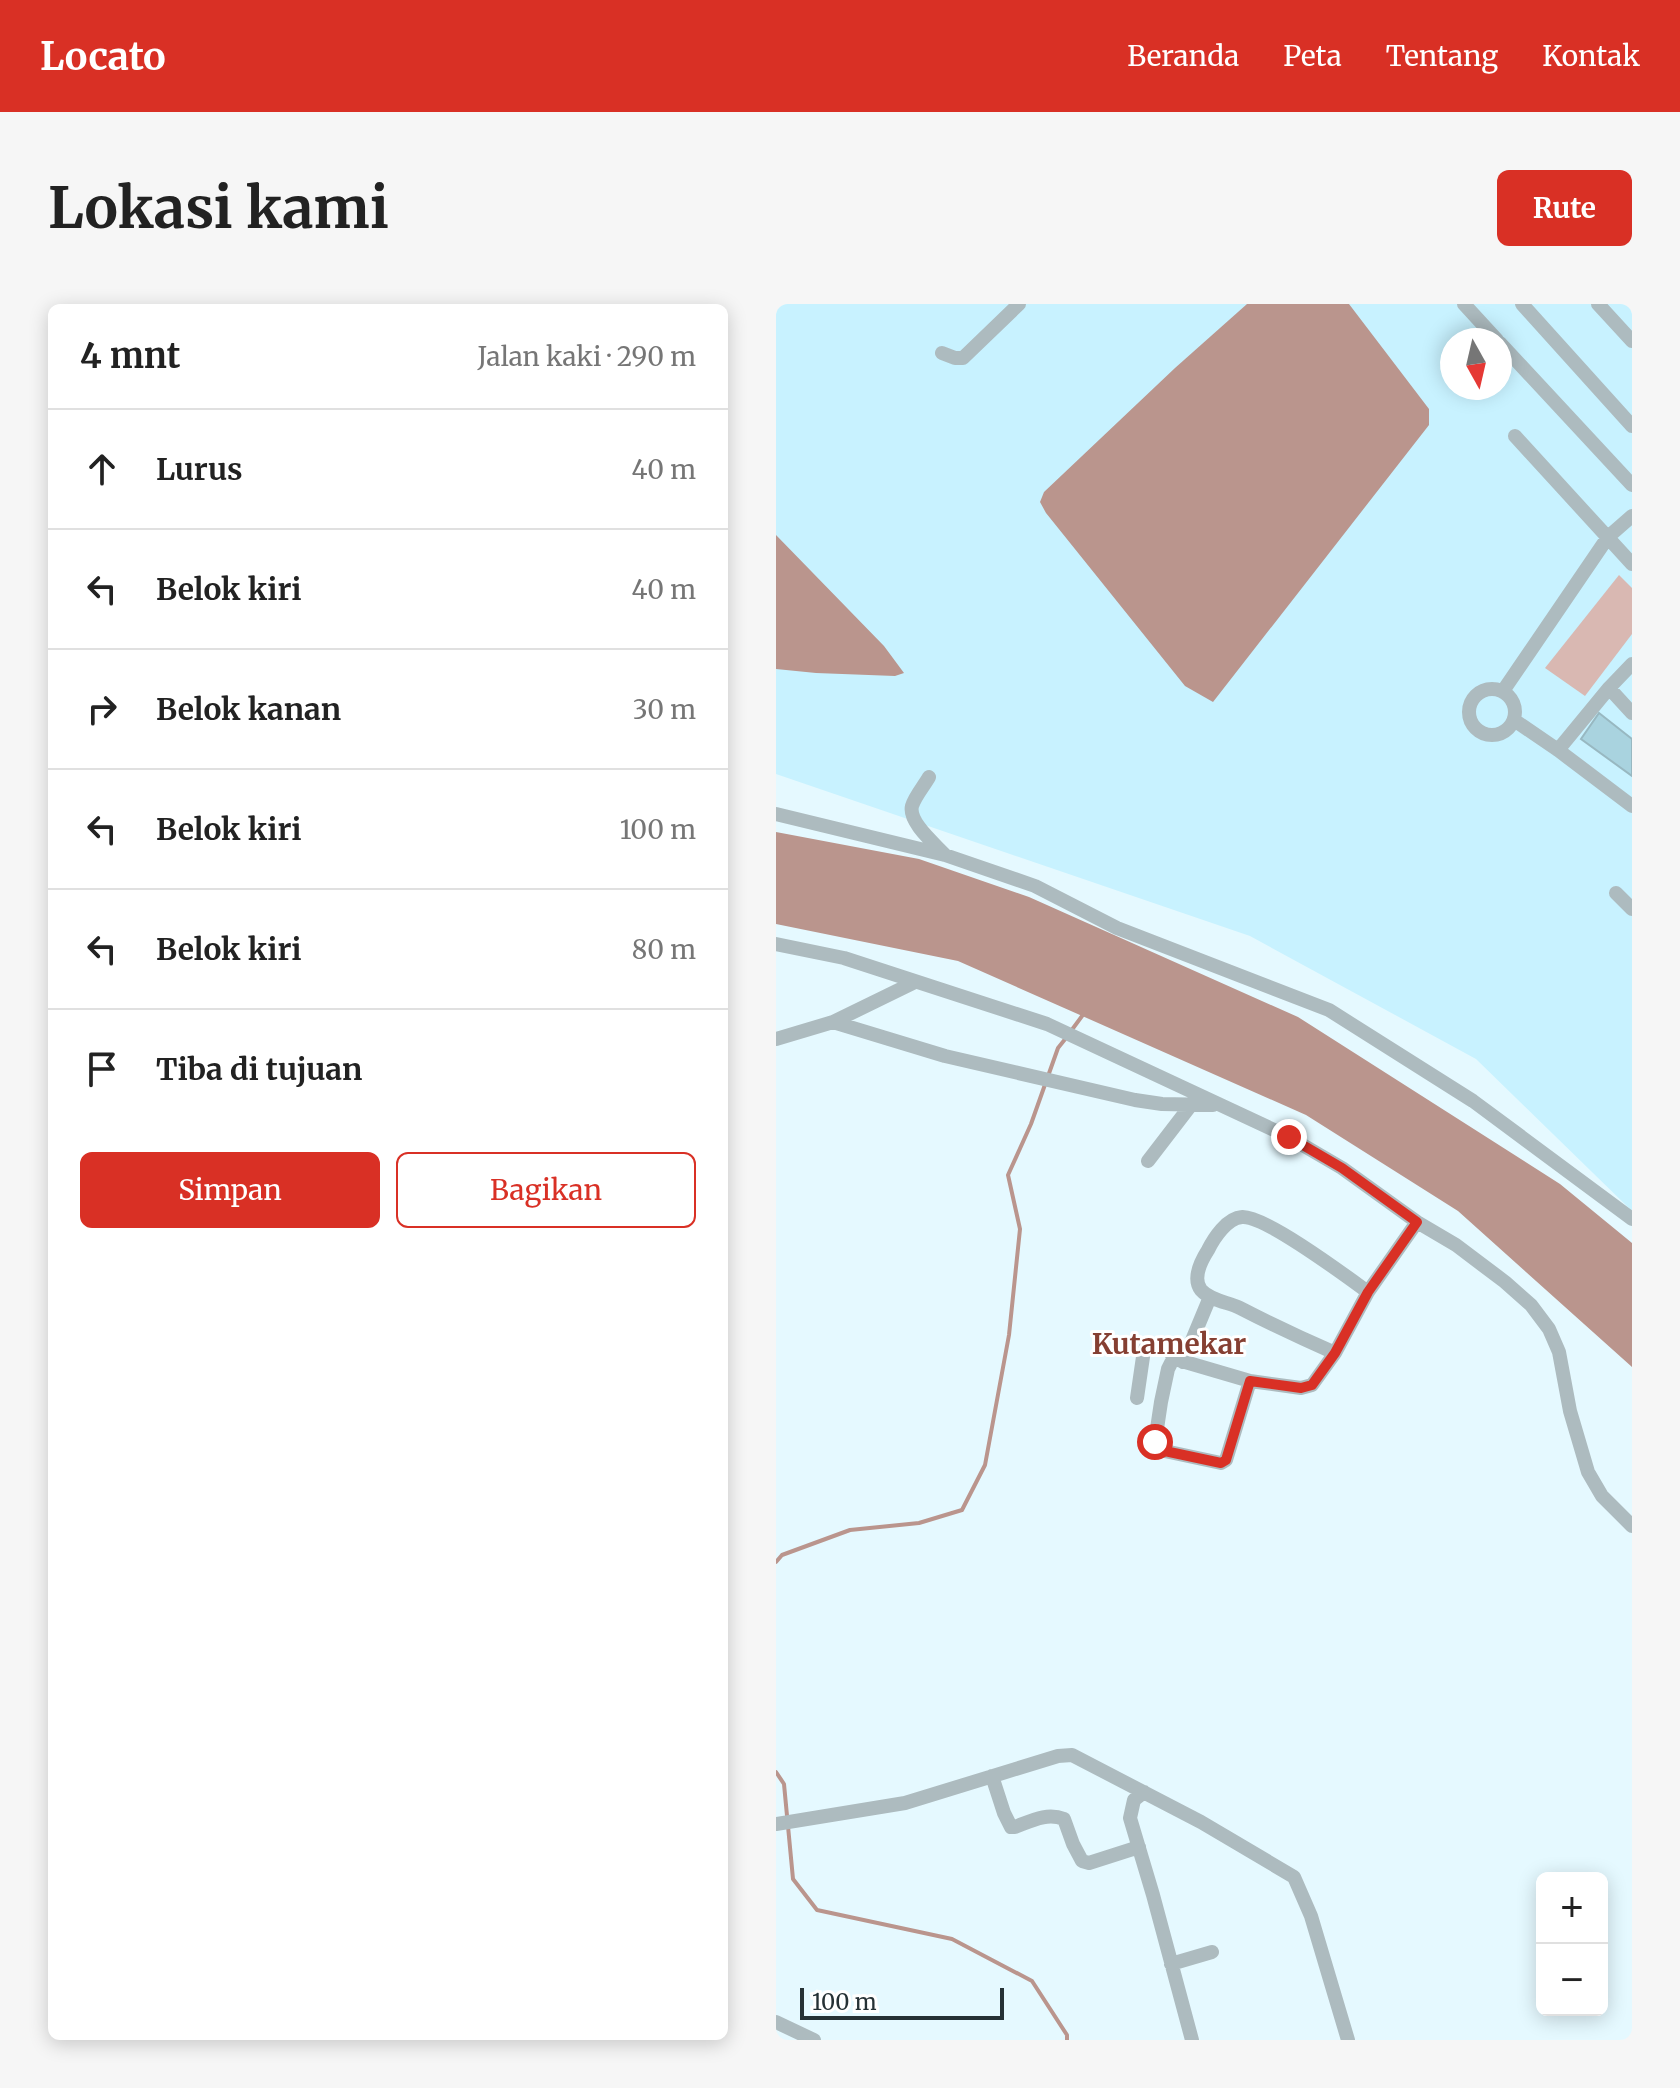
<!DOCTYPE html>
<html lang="id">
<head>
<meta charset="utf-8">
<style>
	body { margin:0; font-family:Merriweather,serif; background:#f6f6f6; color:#222 }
	.controls { position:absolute; right:24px; bottom:24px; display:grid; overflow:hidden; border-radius:12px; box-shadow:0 4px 20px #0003 }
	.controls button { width:72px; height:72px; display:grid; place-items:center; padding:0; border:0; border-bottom:2px solid #e0e0e0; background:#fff; color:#222; font:40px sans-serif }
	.compass { position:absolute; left:664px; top:24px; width:72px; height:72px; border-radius:50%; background:#fff; box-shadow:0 4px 20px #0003; rotate:172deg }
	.scale { position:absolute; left:24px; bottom:20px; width:204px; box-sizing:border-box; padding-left:8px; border:4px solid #253135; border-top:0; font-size:22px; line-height:28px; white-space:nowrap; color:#253135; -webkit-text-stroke:6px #fff; paint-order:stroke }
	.stop { position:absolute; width:24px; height:24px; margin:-18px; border:6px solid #d93025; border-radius:50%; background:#fff }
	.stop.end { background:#d93025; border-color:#fff; box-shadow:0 2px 8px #0008 }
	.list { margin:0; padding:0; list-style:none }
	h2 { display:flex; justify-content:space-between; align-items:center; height:104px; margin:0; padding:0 32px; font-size:34px }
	h2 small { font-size:26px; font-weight:400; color:#767676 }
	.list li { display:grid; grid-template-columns:52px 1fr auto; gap:24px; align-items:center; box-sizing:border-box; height:120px; padding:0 32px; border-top:2px solid #e0e0e0 }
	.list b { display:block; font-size:30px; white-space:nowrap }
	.list em { font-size:26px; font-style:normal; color:#767676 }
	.actions { display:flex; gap:16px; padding:24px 32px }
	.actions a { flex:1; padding:18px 0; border:2px solid #d93025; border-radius:12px; text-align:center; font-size:28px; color:#d93025 }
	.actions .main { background:#d93025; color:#fff }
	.icon { flex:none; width:44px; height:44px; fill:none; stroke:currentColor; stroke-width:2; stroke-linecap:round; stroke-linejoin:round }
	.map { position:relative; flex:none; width:856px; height:1736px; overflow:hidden; border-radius:12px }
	header { display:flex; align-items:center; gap:48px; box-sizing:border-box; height:112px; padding:0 40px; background:#d93025; color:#fff }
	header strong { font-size:38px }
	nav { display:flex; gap:44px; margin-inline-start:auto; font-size:28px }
	.intro { display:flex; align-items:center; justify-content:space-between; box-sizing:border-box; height:192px; padding:0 48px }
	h1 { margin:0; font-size:56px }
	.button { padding:20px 36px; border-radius:12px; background:#d93025; color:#fff; font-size:28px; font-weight:700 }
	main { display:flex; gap:48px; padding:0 48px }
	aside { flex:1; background:#fff; border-radius:12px; box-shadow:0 4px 20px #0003 }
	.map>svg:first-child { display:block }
	.built { fill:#c8f2ff; fill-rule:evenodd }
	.green { fill:#d9b8b2 }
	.water { fill:#ba958d }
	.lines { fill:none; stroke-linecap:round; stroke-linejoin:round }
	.stream { stroke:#ba958d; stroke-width:4 }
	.building { fill:#a9d3df; stroke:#98b8c1; stroke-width:2 }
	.minor { stroke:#adbbbf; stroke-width:14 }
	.route { stroke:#d93025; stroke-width:10 }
	.labels { text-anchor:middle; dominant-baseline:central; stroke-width:6; stroke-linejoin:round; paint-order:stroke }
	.quarter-label { font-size:28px; font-weight:bold; fill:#853f32; stroke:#fff }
</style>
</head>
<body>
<header>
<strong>Locato</strong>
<nav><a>Beranda</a><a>Peta</a><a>Tentang</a><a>Kontak</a></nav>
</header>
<div class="intro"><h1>Lokasi kami</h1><a class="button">Rute</a></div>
<main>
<aside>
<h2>4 mnt<small>Jalan kaki · 290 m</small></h2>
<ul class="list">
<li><svg class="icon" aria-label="ahead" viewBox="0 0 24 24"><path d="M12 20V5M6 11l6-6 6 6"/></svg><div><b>Lurus</b></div><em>40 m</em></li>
<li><svg class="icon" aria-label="left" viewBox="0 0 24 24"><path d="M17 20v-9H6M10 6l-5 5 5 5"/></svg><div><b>Belok kiri</b></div><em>40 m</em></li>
<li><svg class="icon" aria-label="right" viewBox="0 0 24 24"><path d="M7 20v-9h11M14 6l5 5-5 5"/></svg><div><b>Belok kanan</b></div><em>30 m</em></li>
<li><svg class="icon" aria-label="left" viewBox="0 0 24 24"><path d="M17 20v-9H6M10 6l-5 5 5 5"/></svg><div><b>Belok kiri</b></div><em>100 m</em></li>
<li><svg class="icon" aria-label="left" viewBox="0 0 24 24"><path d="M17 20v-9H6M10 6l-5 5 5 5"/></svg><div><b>Belok kiri</b></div><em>80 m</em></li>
<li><svg class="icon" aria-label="arrive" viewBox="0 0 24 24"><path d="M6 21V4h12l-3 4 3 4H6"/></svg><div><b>Tiba di tujuan</b></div></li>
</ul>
<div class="actions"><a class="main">Simpan</a><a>Bagikan</a></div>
</aside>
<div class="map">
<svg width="856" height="1736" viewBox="0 0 856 1736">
	<rect width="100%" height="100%" fill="#e5f9ff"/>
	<path class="built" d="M0,0h856v907l-156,-152 -226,-123 -474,-162zM676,36h48v48h-48z"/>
	<path class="green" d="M843,271l13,13v46l-47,62 -40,-28z"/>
	<path class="water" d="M471,0h102l80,105v16l-216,277 -28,-16 -139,-173 -6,-11 4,-10 131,-124z
		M0,231l108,111 20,27 -9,3 -79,-3 -40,-4z
		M0,528l143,27 110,38 269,120 262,167 72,59v124l-174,-156 -152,-96 -348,-154 -182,-37z"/>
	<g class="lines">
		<path class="stream" d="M295,727l14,-19
			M0,1258l6,-7 68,-25 69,-7 43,-13 23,-45 24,-130 11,-106 -12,-54 23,-51 27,-76 8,-10
			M0,1468l8,12 9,95 24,31 135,29 80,42 35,54v5"/>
	</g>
	<path class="building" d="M823,409l33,26v37l-51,-37z"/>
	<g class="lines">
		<path class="minor" d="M688,0l33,36
			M746,0l110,122
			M822,0l34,37
			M724,39l132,142
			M166,49l13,5h8l56,-54
			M739,132l117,128
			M833,384l23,25
			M693 408a23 23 0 1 1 46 0a23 23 0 1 1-46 0Z
			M727,387l105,-154 24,-21
			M738,416l44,30 74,56
			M782,446l51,-62 23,-24
			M153,473c-5,9 -14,19 -17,29 -4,16 23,38 33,49
			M0,510l169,41 90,31 82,42 212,82 144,91 159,118
			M840,589l16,16
			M0,640l68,14 203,66 242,113 53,31 75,54 39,23 49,37 26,23 18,24 10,23 11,59 18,61 14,24 30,30
			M57,718l112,34 190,44 27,4 51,1
			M0,735l57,-17 82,-40
			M372,857l43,-56
			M559,1049c-32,-14 -64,-29 -95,-45 -12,-6 -29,-7 -39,-18 -9,-12 0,-29 7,-40 6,-12 19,-32 34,-33 22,-2 104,59 126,75
			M399,1055l-4,4 -3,6 -7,33 -6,40 5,8 61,13 5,-3 24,-79
			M407,1058l27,-65
			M361,1094l7,-48 6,-6 17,4 8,11 75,22 51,7 11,-3 23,-32 33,-61 49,-70
			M216,1472l12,37 7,14h4c16,-6 32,-15 49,-8l9,25 9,17 7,2 50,-16
			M368,1488l-10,8 -4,18 23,77 39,145
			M0,1520l129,-21 153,-47 14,-1 129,67 93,55 17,39 37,124
			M395,1660l41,-12
			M0,1718l38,18"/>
	</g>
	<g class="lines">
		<path class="route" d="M379,1138l1,3 4,5 61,13 5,-3 24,-79 51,7 11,-3 23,-32 33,-61 49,-70 -75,-54 -53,-31"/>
	</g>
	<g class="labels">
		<g class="quarter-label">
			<text x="393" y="1040">Kutamekar</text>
		</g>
	</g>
</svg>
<div class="controls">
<button>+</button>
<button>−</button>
</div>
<svg class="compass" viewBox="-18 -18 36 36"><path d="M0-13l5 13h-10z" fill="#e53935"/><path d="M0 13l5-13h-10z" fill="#767676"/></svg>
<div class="scale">100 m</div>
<div class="stop" style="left:379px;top:1138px"></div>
<div class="stop end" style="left:513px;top:833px"></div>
</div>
</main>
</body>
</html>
